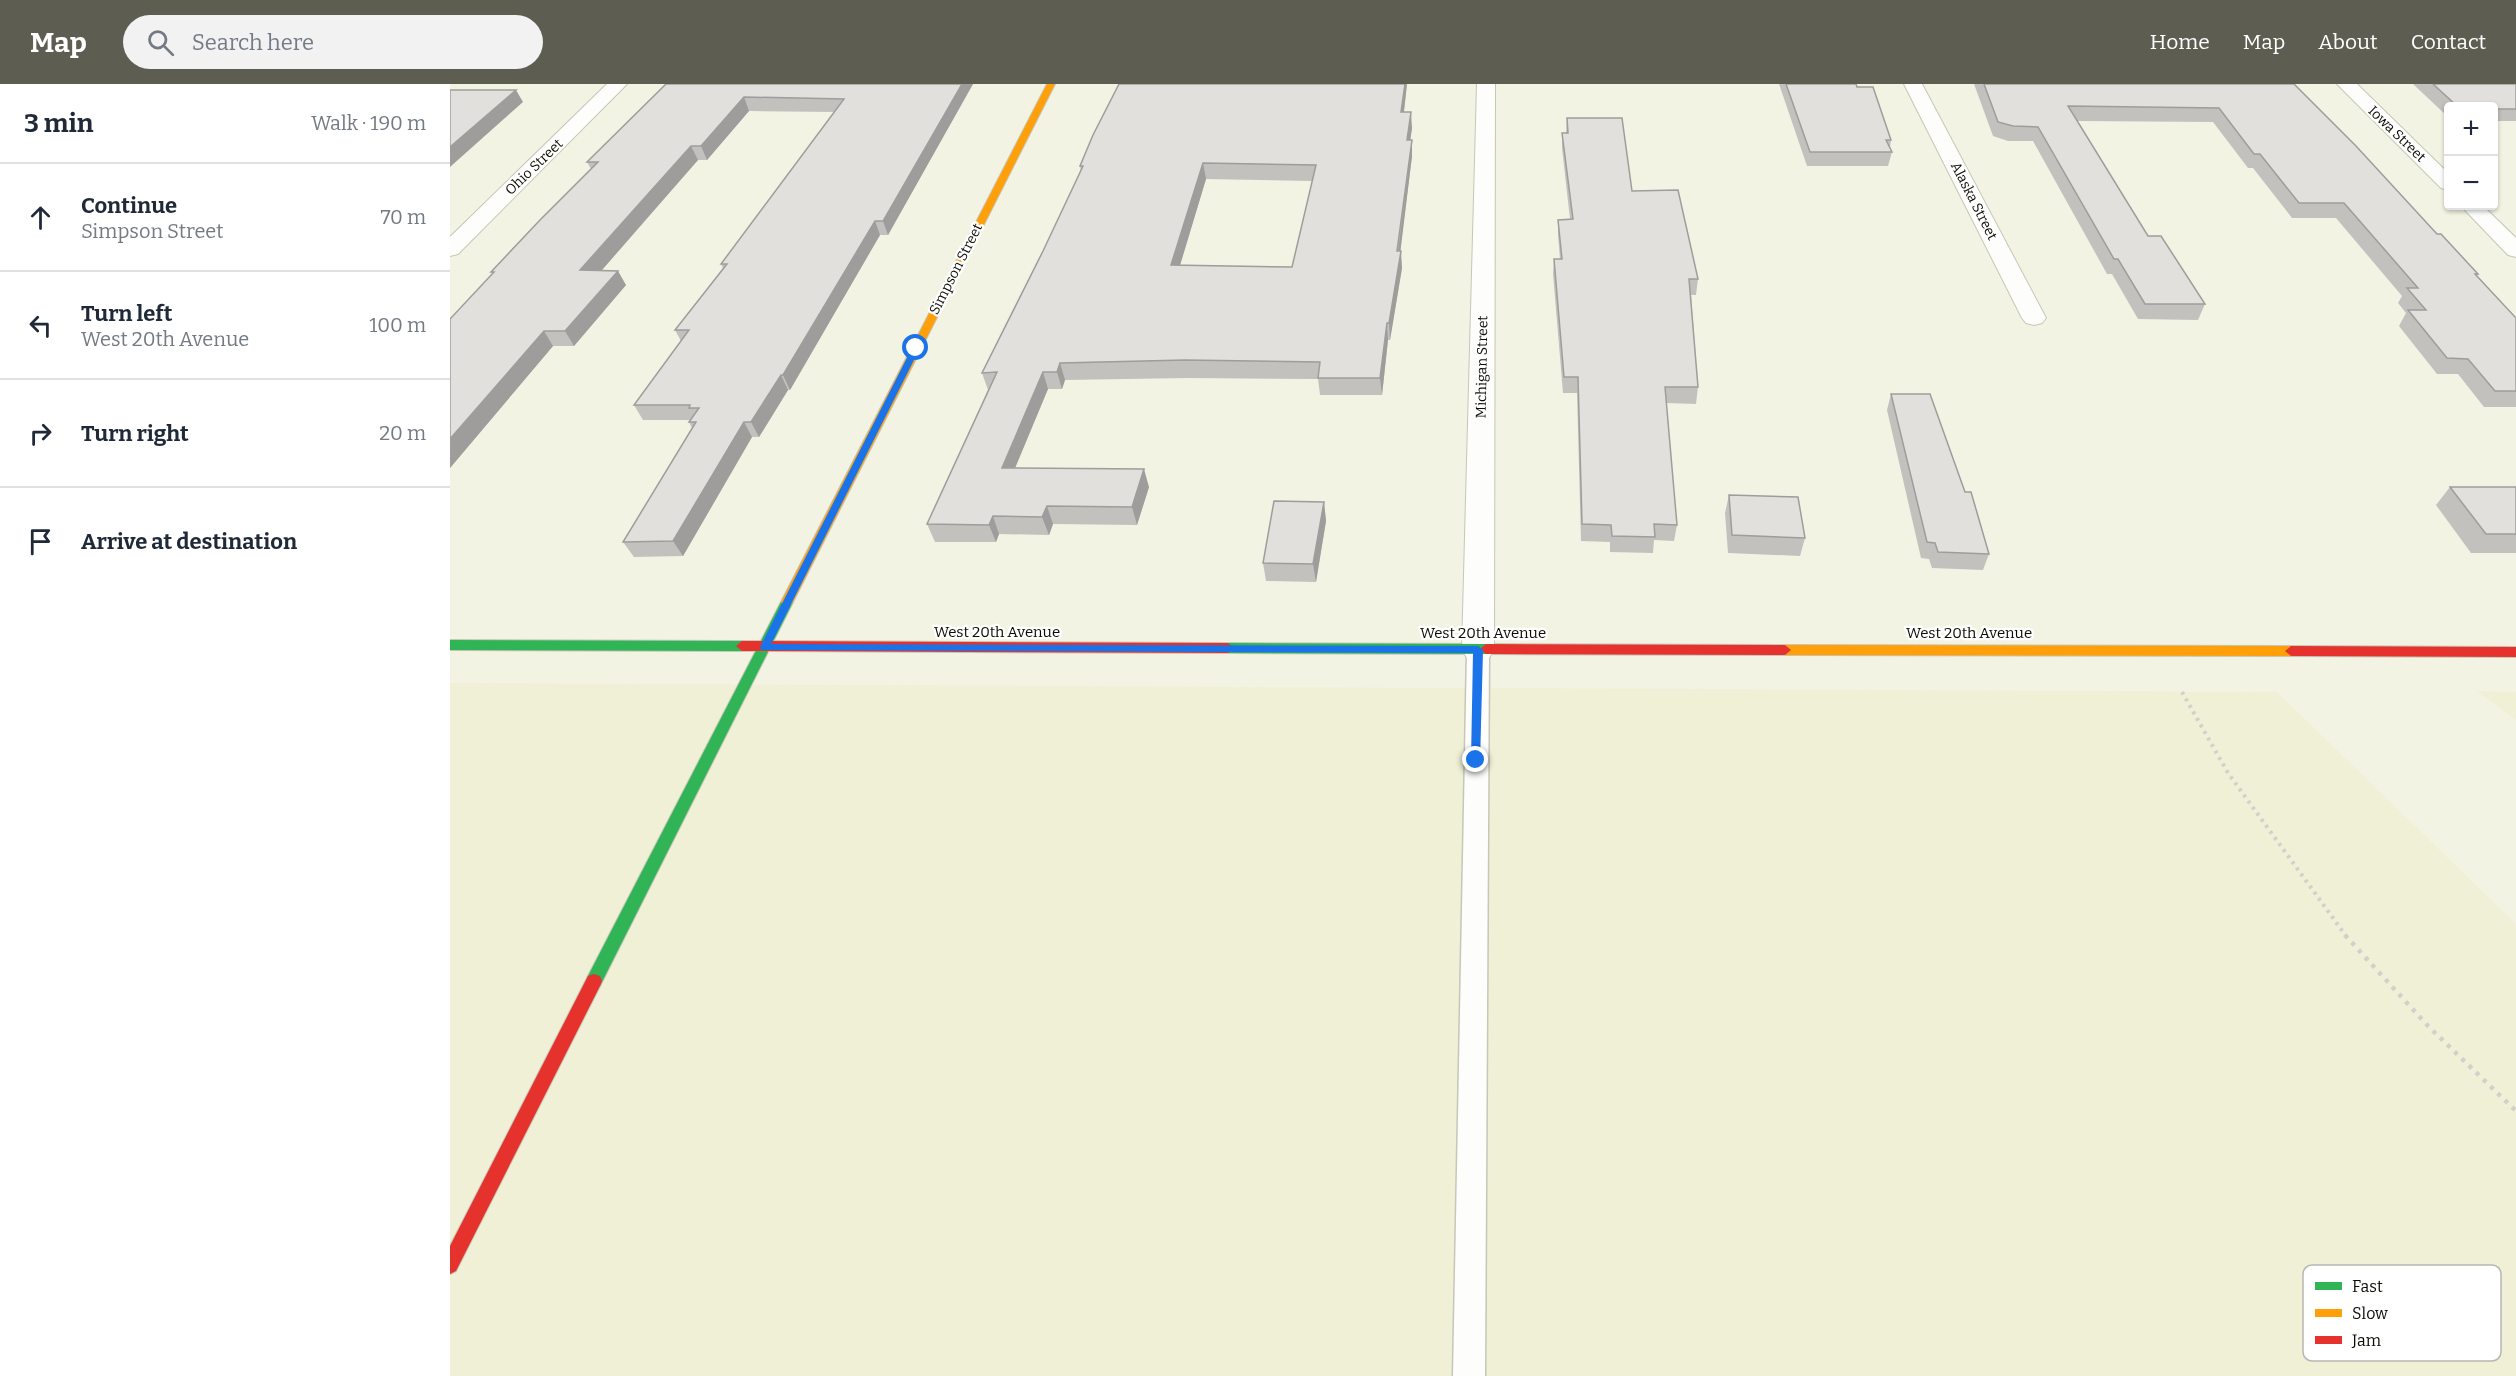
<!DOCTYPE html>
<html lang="en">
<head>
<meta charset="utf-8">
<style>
	body { margin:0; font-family:Bitter,serif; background:#f2f2f3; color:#1f2937 }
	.controls { position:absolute; right:18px; top:18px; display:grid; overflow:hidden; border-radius:6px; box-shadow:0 2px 4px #0004 }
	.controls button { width:54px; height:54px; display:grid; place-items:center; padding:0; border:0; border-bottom:2px solid #e0e1e3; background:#fff; color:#1f2937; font:30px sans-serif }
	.stop { position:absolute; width:18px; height:18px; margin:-14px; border:4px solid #1a73e8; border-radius:50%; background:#fff }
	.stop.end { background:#1a73e8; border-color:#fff; box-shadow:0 2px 6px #0008 }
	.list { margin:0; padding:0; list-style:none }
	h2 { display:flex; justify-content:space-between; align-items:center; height:78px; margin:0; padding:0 24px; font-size:26px }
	h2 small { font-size:20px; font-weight:400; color:#747a83 }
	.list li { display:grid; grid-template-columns:39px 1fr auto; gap:18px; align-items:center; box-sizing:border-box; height:108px; padding:0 24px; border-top:2px solid #e0e1e3 }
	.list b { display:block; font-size:22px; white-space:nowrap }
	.list p { margin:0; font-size:20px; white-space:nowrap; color:#747a83 }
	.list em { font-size:20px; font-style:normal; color:#747a83 }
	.icon { flex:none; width:33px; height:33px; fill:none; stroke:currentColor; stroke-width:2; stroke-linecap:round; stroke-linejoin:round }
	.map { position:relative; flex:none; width:2066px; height:1292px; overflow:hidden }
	header { display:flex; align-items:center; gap:36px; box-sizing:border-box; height:84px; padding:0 30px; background:#5d5d52; color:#fff }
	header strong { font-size:28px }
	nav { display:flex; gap:33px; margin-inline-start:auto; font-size:21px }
	.search { width:420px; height:54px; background:#f2f2f3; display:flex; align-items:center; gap:15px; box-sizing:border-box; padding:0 21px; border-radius:33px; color:#747a83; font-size:22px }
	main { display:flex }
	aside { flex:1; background:#fff }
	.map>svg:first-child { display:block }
	.built { fill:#f0f0d6 }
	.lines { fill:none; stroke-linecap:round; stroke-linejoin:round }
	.lane-casing { stroke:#c6c6b9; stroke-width:3 }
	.street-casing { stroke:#c6c6b9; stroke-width:2 }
	.fast-casing { stroke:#c6c6b9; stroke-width:2 }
	.slow-casing { stroke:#c6c6b9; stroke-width:2 }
	.jam-casing { stroke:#c6c6b9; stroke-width:2 }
	.path-far1 { stroke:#d1d1cc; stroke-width:4; stroke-dasharray:3 4.5; stroke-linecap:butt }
	.path { stroke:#d1d1cc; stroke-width:4.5; stroke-dasharray:4 6; stroke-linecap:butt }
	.lane { fill:#fdfdfb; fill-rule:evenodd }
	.street { fill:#fdfdfb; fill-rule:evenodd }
	.fast { fill:#30b455; fill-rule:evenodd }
	.slow { fill:#ff9f0a; fill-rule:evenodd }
	.jam { fill:#e5322d; fill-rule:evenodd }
	.wall { fill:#c2c1be; fill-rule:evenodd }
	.shaded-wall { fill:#9e9d9b }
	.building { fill:#e2e0dd; stroke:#9e9d9b; stroke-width:1.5; fill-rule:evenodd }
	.route { fill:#1a73e8 }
	.labels { text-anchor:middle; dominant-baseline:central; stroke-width:4.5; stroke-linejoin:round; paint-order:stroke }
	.far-street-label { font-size:14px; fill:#0c0c04; stroke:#fff }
	.street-label { font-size:15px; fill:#0c0c04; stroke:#fff }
	.key { fill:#fff; stroke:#b6b6b4; stroke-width:1.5 }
	.key-label { font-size:16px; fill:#0c0c04 }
</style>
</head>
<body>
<header>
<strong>Map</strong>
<div class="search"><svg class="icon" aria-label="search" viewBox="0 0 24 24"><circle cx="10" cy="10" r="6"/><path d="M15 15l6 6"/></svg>Search here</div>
<nav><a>Home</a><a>Map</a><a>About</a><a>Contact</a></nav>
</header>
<main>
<aside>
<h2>3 min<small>Walk · 190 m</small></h2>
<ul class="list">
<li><svg class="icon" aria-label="ahead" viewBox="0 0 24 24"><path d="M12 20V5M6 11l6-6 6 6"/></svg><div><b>Continue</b><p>Simpson Street</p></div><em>70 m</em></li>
<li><svg class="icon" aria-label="left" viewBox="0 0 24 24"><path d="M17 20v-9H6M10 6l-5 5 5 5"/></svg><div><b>Turn left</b><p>West 20th Avenue</p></div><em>100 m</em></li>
<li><svg class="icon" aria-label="right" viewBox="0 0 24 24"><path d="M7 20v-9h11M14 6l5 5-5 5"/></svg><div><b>Turn right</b></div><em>20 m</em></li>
<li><svg class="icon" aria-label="arrive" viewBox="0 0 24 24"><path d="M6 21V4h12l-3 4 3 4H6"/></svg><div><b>Arrive at destination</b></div></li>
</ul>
</aside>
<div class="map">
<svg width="2066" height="1292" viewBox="0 0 2066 1292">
	<rect width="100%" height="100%" fill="#f3f3e3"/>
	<path class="built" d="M0,599l1827,9 239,232v452h-2066z
		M2027,607l39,1v28z"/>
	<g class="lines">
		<g class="lane-casing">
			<path id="lane" d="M1028,558l8,3 3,5 -4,726h-32l14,-726 3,-5z"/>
		</g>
		<g class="street-casing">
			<path id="street" d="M157,0h20l-169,170 -8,2v-19z
				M1027,0h18l-1,566 -5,8 -11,3 -11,-3 -5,-8z
				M1454,0h18l124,234 -4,5 -8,2 -8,-2 -4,-5z
				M1887,0h20l91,89v17l-7,-2z
				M2011,122h22l33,32v19l-8,-2z"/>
		</g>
		<g class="fast-casing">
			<path id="fast" d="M337,514l6,4 -193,384 -6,2 -6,-2 -2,-5 2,-5 193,-374z
				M0,556l292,1 6,5 -6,5 -292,-1z
				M778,559l258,1 6,5 -6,5 -258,-1 -6,-5z"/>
		</g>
		<g class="slow-casing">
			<path id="slow" d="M597,0h8l-262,518 -2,3h-8l-2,-3z
				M1335,561l506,1 6,5 -6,5 -506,-1 -6,-5z"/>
		</g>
		<g class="jam-casing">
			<path id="jam" d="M292,557l486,2 6,5 -6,5 -486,-2 -6,-5z
				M1036,560l299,1 6,5 -6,5 -299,-1 -6,-5z
				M1841,562l225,1v10l-225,-1 -6,-5z
				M144,890l6,2 2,5 -2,5 -144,285 -6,3v-28l138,-270z"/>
		</g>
		<path class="path-far1" d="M1732,608l46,81 118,163"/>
		<path class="path" d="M1895,851l83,91 88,85"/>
		<use href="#lane" class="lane"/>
		<use href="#street" class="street"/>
		<use href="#fast" class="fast"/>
		<use href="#slow" class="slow"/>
		<use href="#jam" class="jam"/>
	</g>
	<path class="wall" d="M216,0h307l-85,151h-8l-90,155h-2l-29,47h-7l-69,119 -49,1 -11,-15 69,-114 -3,-6 1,-2h-47l-9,-15 47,-64 -6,-11 48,-62 -2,-4 114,-152 -86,-1 -42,49h-9l-97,110 25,15 -52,61h-21l-103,122v-149l43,-45 -2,-2 100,-103 -4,-7z
		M957,0l-3,28 8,16 -2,12 2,16 -12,95 2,17 -12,72h-2l-6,55h-62l-2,-16 -130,-1 -123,2 -3,9h-14l-33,79 134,19 -12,38 -84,-1 -4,11 -50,-1 -3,8h-61l-8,-18 61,-134 -6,-17 61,-122 38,-80 -1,-5zM756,95l106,2 -20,86 -112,-2z
		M1329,0h77l35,56 -1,7 2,5 -4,14h-81z
		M1524,0h320l143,150 41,40 -1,2 39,42v89h-32l-26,-33h-21l-38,-48 7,-13 -8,-10 4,-7 -66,-78h-44l-39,-50h-5l-35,-46 -136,-1 71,115 57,68 -7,16 -60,-1 -26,-45h-5l-74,-133h-25l-15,-5z
		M1963,0h103v37h-23v-15h-45v11z
		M1117,34l65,73 66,88 -2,16h-5l7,92 -2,17 -30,-1 11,122 -3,16 -20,-1 -1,13 -43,-1v-10l-29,-1 -4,-148h-14l-10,-119 1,-15h6l-2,-24v-15l12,-1 -8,-71v-15h4z
		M1441,310l74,98 24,62 -6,16 -51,-2 -3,-9 -8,-1 -34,-148z
		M2000,403h66v66h-45l-35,-48z
		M1279,411l76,43 -5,18 -72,-3 -3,-40z
		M874,418l2,19 -10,61 -50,-1 -3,-18z"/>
	<path class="shaded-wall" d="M512,0h11l-85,151 -5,-14z
		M955,0h2l-5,44 -1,-16z
		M66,6l7,12 -73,65v-20z
		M294,13l5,14 -42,49 -6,-14z
		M961,28l1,16 -4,28 -1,-16z
		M962,56v16l-13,107 2,-12 1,17 -12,72 -1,-17z
		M241,62l7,14 -109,125 -9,-15z
		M753,79l3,16 -31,103 -4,-17z
		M425,137l5,14 -90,155 -7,-15z
		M168,187l8,14 -52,61 -9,-15z
		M937,239l1,17 -6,55 -2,-17z
		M94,247l9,15 -103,122v-29z
		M610,279l5,17 -3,9 -5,-17z
		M593,288l5,17 -40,96 -6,-17z
		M331,291l7,15 -29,47 -8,-15z
		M294,338l8,15 -69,119 -10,-15z
		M694,385l5,18 -12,38 -5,-18z
		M874,418l2,19 -10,61 -3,-18z
		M597,422l6,18 -4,11 -7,-18z
		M543,432l6,18 -3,8 -7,-17z"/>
	<path class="building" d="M216,0h296l-79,137h-8l-92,154h-2l-30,47h-7l-71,119 -50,1 73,-120h-7l10,-14h-10l1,-3h-56l55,-75h-14l52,-66h-6l123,-165 -100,-2 -43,49h-10l-111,124 38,1 -53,60h-21l-94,108v-120l44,-47h-3l49,-52 58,-58h-11z
		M669,0h286l-4,28h10l-4,28h5l-15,111h4l-12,72h-2l-7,55h-62l2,-16 -135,-2 -125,3 -3,9h-14l-41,96 142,1 -12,38 -85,-1 -5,11 -49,-1 -4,9 -62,-1 70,-152 -15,1 61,-122 40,-85h-3l13,-31zM753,79l113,2 -24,102 -121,-2z
		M1336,0h70l1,3h16l18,53h-5l6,12h-82z
		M1534,0h310l62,62 81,88h4l37,40h-3l41,44v73h-21l-27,-32 -21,-1 -39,-48h18l-19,-22h11l-74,-85h-45l-39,-49h-6l-35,-46 -151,-2 80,130h13l44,68h-60l-27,-45h-4l-76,-132 -25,-1 -15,-4z
		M1983,0h83v25h-23v-3h-36z
		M0,6h66l-66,57z
		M1117,34h55l10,73 46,-1 20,89h-9l9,108h-33l12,138 -23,-1 1,13 -43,-1 -1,-11 -29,-1 -4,-147h-14l-10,-118h8l-4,-39 15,-1 -11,-86h6z
		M1441,310h39l35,98h6l18,62 -51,-2 -3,-9 -8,-1z
		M2000,403h66v47h-30z
		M1279,411l69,2 7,41 -73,-3z
		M824,417l50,1 -11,62 -50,-1z"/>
	<path class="route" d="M463,262l7,2 -149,296 707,2 5,4 -3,113h-7l-2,-3 2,-107 -712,-3 -1,-3z"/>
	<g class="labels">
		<g class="far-street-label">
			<text transform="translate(1947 50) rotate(44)">Iowa Street</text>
			<text transform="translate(84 83) rotate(-44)">Ohio Street</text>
			<text transform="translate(1524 117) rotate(63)">Alaska Street</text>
			<text transform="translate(506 185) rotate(-63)">Simpson Street</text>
			<text transform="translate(1032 283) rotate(-89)">Michigan Street</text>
		</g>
		<g class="street-label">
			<text x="547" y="548">West 20th Avenue</text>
			<text x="1033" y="549">West 20th Avenue</text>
			<text x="1519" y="549">West 20th Avenue</text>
		</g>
	</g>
	<rect x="1853" y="1181" width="198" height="96" rx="9" class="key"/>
	<rect x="1865" y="1198" width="27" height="8" fill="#30b455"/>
	<rect x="1865" y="1225" width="27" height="8" fill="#ff9f0a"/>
	<rect x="1865" y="1252" width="27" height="8" fill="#e5322d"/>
	<g class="key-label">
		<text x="1902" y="1208">Fast</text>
		<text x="1902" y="1235">Slow</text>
		<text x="1902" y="1262">Jam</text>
	</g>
</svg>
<div class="controls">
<button>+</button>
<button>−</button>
</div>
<div class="stop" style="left:466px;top:264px"></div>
<div class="stop end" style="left:1026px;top:676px"></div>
</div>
</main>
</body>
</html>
